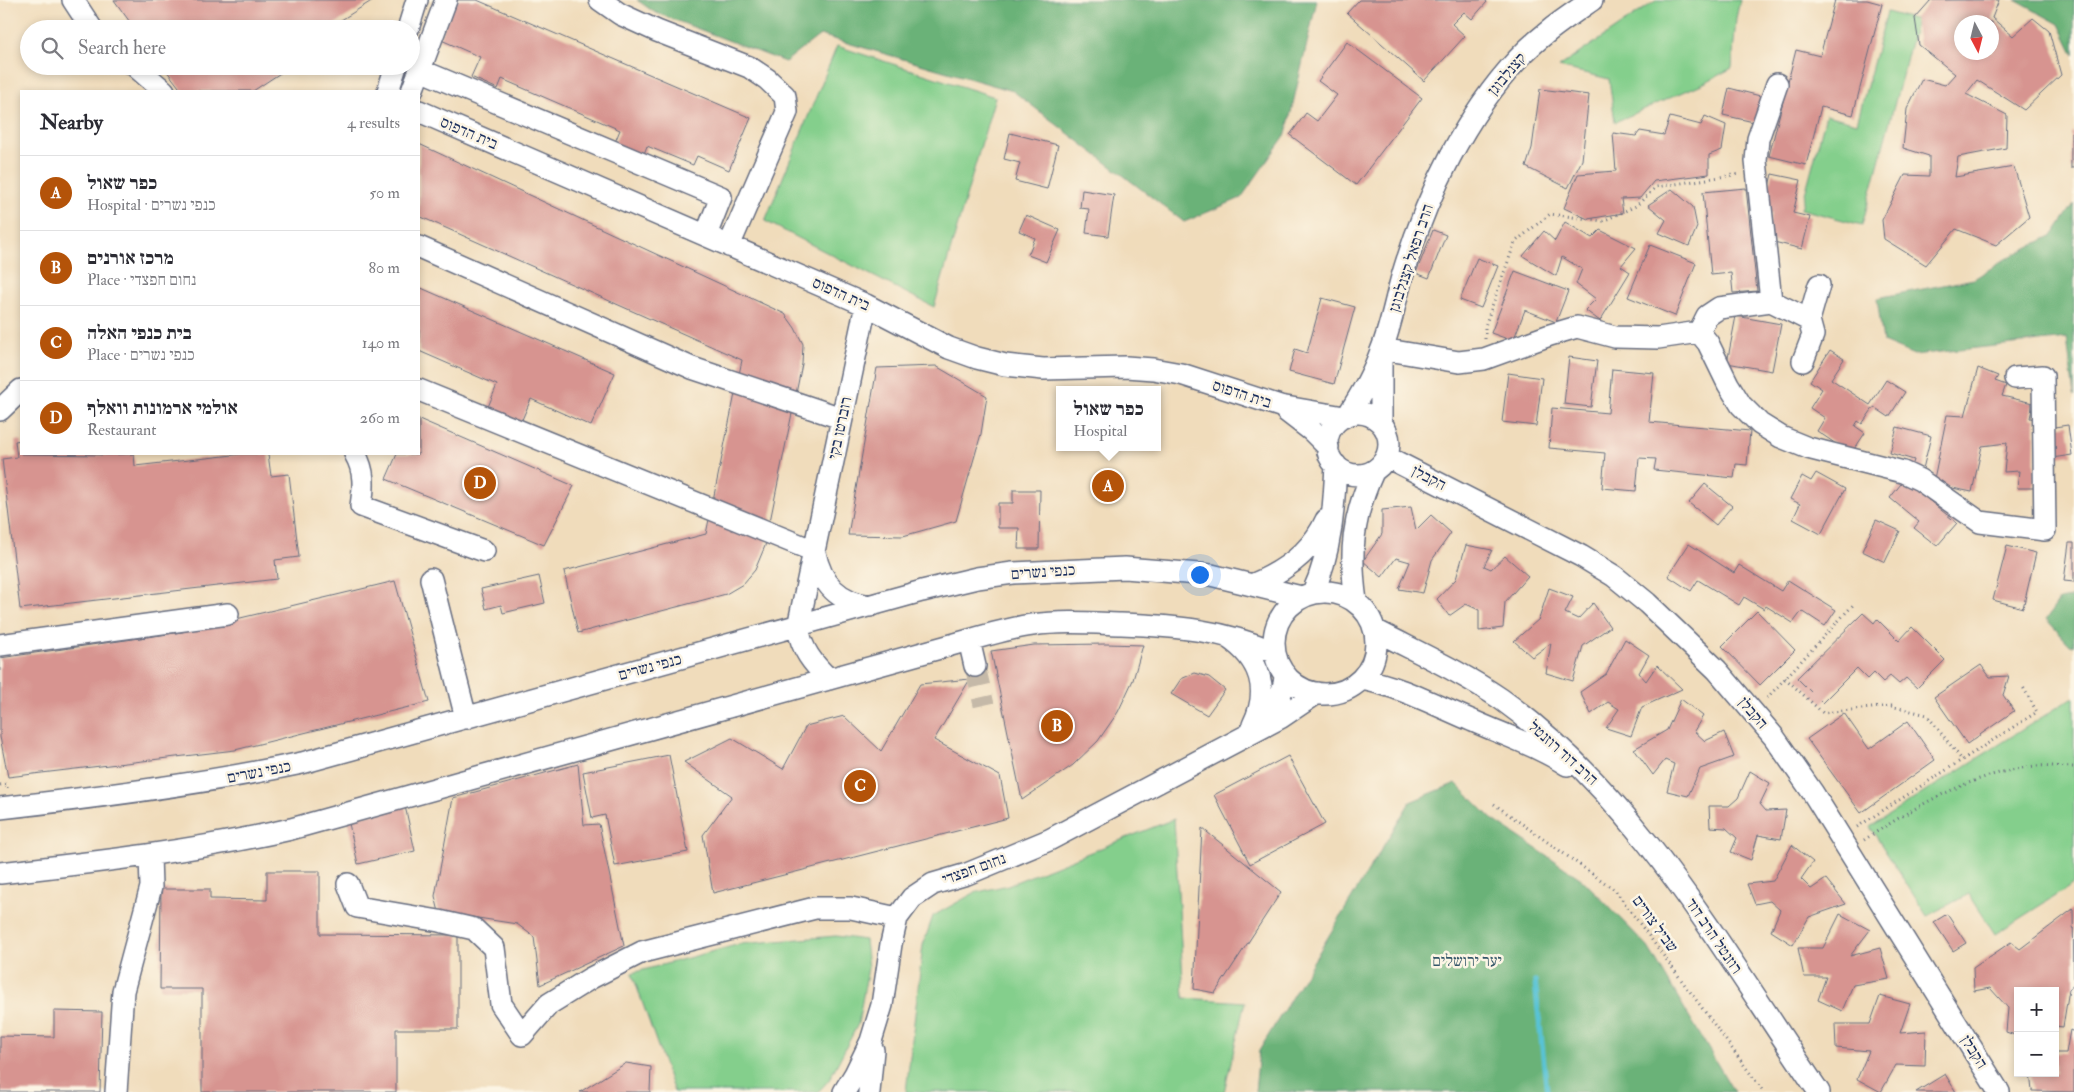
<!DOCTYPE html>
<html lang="en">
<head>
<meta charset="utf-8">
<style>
	body { margin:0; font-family:"IM FELL Double Pica","Frank Ruhl Libre",serif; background:#f7f7f7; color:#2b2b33 }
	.controls { position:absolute; right:15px; bottom:15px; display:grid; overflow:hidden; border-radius:0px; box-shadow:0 2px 8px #0003 }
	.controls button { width:45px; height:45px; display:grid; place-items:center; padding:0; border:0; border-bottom:1px solid #e1e1e2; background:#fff; color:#2b2b33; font:25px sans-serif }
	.compass { position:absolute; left:1954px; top:15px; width:45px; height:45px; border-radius:50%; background:#fff; box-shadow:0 2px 8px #0003; rotate:173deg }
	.you { position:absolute; left:1199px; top:574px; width:18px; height:18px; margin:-12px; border:4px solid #fff; border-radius:50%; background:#1a73e8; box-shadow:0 0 0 8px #1a73e833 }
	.badge { display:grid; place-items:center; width:32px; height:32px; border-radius:50%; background:#b45309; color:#fff; font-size:16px; font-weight:700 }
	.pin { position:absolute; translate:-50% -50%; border:2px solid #fff; box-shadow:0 1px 5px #0006 }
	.popup { position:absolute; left:1056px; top:386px; width:105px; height:65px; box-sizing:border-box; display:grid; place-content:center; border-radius:0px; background:#fff; filter:drop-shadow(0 1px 4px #0005); font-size:16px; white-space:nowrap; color:#7c7c81 }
	.popup b { font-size:19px; color:#2b2b33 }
	.popup::after { content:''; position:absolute; left:50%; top:100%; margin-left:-10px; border:10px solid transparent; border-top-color:#fff }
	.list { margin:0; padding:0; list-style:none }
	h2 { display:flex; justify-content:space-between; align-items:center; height:65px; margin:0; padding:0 20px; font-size:21px }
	h2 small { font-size:16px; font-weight:400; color:#7c7c81 }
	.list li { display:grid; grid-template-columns:32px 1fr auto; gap:15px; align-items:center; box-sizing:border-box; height:75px; padding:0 20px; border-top:1px solid #e1e1e2 }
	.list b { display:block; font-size:19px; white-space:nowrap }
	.list p { margin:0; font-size:16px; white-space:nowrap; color:#7c7c81 }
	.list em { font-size:16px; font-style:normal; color:#7c7c81 }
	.icon { flex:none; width:28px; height:28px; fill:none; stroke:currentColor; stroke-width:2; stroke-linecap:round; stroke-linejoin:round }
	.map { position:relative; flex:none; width:2074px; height:1092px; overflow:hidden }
	.search { position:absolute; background:#fff; box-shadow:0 2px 8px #0003; left:20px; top:20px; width:400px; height:55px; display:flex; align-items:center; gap:12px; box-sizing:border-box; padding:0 18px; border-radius:28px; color:#7c7c81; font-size:19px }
	.panel { position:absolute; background:#fff; box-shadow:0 2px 8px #0003; left:20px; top:90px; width:400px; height:365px; border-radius:0px }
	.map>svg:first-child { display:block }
	.green { fill:#84cf8c; stroke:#507f75 }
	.forest { fill:#6bb278; stroke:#43706b }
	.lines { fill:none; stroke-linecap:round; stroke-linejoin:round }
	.stream { stroke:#59c3d5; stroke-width:5.5 }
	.building { fill:#d79490; fill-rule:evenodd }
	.minor-tunnel { stroke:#c5b9a8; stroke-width:21; stroke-dasharray:21 11; stroke-linecap:butt }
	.minor-casing { stroke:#666c7f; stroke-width:24 }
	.path { stroke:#666c7f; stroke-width:3; stroke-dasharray:1 4; stroke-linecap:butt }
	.minor { stroke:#fff; stroke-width:21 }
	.labels { text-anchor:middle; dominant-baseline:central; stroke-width:5; stroke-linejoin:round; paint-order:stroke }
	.street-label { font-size:16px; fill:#1b2f5e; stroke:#fcf5e5 }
	.park-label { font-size:16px; fill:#35576a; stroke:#fcf5e5 }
</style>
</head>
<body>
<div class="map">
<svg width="2074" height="1092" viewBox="0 0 2074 1092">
	<rect width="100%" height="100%" fill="#fcf5e5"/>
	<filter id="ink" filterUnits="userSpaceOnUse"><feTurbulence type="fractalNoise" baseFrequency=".02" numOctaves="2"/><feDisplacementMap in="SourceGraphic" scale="10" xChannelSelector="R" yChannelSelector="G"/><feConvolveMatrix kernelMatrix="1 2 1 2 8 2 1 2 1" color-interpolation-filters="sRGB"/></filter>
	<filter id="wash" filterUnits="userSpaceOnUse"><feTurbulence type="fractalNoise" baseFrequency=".0096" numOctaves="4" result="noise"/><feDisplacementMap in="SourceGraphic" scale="20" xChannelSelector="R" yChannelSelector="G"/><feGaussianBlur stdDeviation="1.12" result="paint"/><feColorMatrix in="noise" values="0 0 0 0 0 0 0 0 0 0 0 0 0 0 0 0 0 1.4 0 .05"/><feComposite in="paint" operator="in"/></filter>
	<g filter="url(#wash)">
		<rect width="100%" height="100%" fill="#f0dcbb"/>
		<path class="green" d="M1657,0h83l-4,18 -4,50 -28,15 -89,39 -6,-43 -50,-12z
			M1887,12l30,8 -55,205 -61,-16 25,-94 31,8z
			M837,46l158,51 -61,210 -169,-86z
			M2072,698h2v186l-79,50 -26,-40 -42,22 -57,-89z
			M1174,819l10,179 61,4 -21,90h-318l17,-147 10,-29 41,-23 34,-8z
			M836,936l29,4 3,28 -10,56 -29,56 -11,12h-144l-42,-119 108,-29z"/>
		<path class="forest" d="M637,0h680l-31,134 -45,64 -57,24 -171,-131 -193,-56 -35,27 -131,-50z
			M2015,0h59v55l-15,-31z
			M2074,204v192l-7,-58 -153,17 -31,-13 -6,-44 97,-19 33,-21 46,-23z
			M2074,597v49l-4,-1 -24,-26 13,-19z
			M1456,783l36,36 91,61 65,67 86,145h-479l4,-41 151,-249z"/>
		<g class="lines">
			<path class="stream" d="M1535,981l12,111"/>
		</g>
		<g id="blocks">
			<path class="building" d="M114,0h259l-46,29h-192z
				M456,0h21l274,118 -22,52 -32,-14 -4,9 -46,-19 -5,13 -29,-12 7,-17 -118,-51 -4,10 -27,-12 9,-20 -41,-18z
				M1359,0h126l2,2 -15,17 -8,-7 -12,12 13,12 -41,45 -77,-68z
				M1835,0h32l15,4 -29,111 -32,-8 -15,58 -37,-9 27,-106 24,6z
				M1931,0h68l-7,18 21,18 20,-18 16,13 12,44 -37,35 -47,-30 -11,14 41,21 -1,33 -48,9 -3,20 59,-10 15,50 -33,28 -40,-16 -30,36 -42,-26 -2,-19 23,-45 24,1v-20l-26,-8 4,-39 15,-30 23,6 10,-11 -36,-29 -4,-27zM1962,22h30v30h-30z
				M1347,42l75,56 -66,87 -66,-50 16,-22 11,8 20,-26 -19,-14z
				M163,66h128l-38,25h-71z
				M1729,88l35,9 -6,26 -35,-8z
				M1540,89l49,6 -7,65 -14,28 -42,-21 6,-19z
				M1705,116l21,9 -4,25 -13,5v19l-55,7 -14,17 -19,1 2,14 -35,6 -24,-11 14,-34 38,-3 -3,-38 23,3 4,-5 24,4 6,-18 31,8z
				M2071,132l3,1v35h-3z
				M1010,133l48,12 -11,44 -32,-8 5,-18 -16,-4z
				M419,144l366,170 10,14 8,16 -1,20 -37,182 -10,24 -12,14 -17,10 -148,39 -14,-62 142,-37 36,-174 -323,-144z
				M1772,174l29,6 -8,33 17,4 -8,32 -36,-9 6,-27 -9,-2z
				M1746,188l11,103 -24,2 -2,-20 -20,2 -8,-83z
				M1672,189l21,18 4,20 -8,19 -30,-13 7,-13 -18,-15z
				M1082,190l32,5 -6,41 -22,-3 3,-24 -9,-1z
				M1026,215l34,15 -14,32 -18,-7 7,-17 -16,-7z
				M1565,222l27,16 8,-8 36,18 -15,18 9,6 -30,49 -15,-11 11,-11 -20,-15 6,-15 -20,-12 -6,19 -33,-20 21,-25 11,10z
				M1433,230l13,5 -17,43 -13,-5z
				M1650,245l46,18 -21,53 -47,-19z
				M1477,258l21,8 -17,42 -21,-8z
				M1515,271l53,20 -12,31 -31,-12 -12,31 -22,-8z
				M419,287l196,86 -24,53 -60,-27 -10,23 -33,-15 9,-22 -78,-34z
				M1322,298l33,9 -21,77 -45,-12 6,-23 12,4z
				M1736,316l45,8 -9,47 -45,-8z
				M1830,350l14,9 -13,20 39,26 16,-25 19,12 -16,25 -15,-10 -12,17 -4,-3 -3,5 10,7 -14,21 -34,-23 8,-13 -15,-10 12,-19 -12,-8z
				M1569,357l28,4 -6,46 -27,-3z
				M936,366l51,30 -6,38 -25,87 -53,15 -55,-1 29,-167z
				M1978,368l20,8 -3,5 11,4 -4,11 31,7 -3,15 5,1 -1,69h-17l2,-17 -15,1 3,-29 -25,3 -10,46 -39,-8 14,-69 18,1z
				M1612,369l42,4 -5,49 101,9 -3,34 -11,-1 -2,14 -80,-8 2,-11 -17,-1 -3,33 -34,-3 3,-35 -56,-5 3,-40 56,5z
				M1508,373l34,5 -6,48 -34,-4z
				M419,419l155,67 -30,59 -158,-66 11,-25h22z
				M2068,425l4,30 -20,3 -4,-30z
				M1897,427l34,9 -9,37 -11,-3 3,-10 -24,-7z
				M21,440v14l87,1 26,-1 1,12 107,-12h26l3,22 18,-2 10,83 -24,3 2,19 -257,30 -18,-150 15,-2 -2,-16z
				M1816,473l29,16 -24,45 -28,-15 7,-15 -10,-5 12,-23 9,5z
				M1904,480l53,43 -20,23 -23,-18 5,-6 -29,-24z
				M1705,484l27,22 -16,19 -27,-22z
				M1013,490h27l-1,59h-21l1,-21h-21v-25h15z
				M1411,507l5,23 15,-15 20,18 -19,27 -9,33 -24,-4 11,-27 -14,-4 -14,19 -19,-16 19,-27v-24z
				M1876,520l24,11 -15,31 -23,-11z
				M2069,543h5v39l-10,-1z
				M1689,544l45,29 5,-8 42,26 7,-11 48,30 -11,16 -23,-15 -9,12 -27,-17 -2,3 -20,-12 -5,8 -41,-25 -7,11 -23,-15z
				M1466,545l26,5 -8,16 7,3 14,-13 23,20 -23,26 -2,26 -24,3v-21l-13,-6 -17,12 -12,-17 19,-20z
				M2007,546l29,7 -13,55 -30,-8z
				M539,576l6,27 -42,10 -2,-8 -15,4 -5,-20z
				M395,581l34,121 -194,48 -227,27 -8,-40v-79l182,-26z
				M1549,588l24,9 -8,16 13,6 15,-16 17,24 -27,19 -10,35 -27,-8 5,-30 -19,14 -18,-16 25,-22z
				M1757,611l38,39 -35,35 -38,-39z
				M1863,613l11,10 3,-4 22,22 13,-14 33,33 -28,28 -11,-10 -7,6 -9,-8 -7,6 -9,-9 -6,6 -11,-11 -35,35 -25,-25z
				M1625,639l24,16 -10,18 7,8 11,-16 25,24 -40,18 -11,29 -25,-8 13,-19 -11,-7 -17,12 -11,-22 26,-18z
				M1107,644l36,1 -10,35 -15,32 -20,29 -25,24 -51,35 -31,-149 43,-6z
				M1981,665l9,12 19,-1 -6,19 11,16 -47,33 -33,-47z
				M1195,673l14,4 16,13 -18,25 -36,-21 10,-15z
				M970,679l-36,61 66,36 8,42 -295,75 -10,-58 29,-39 -48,-34 48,-24 51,31 23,-43 38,-10 37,35 39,-67z
				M1681,699l22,17 -9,15 11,10 19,-9 10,25 -34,12 -12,27 -21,-5 7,-27 -9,-4 -12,15 -19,-26 33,-19z
				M1844,713l25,36 39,-28 27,39 -74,53 -54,-74z
				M669,755l19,97 -73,14 -10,-51 -13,3 -9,-46z
				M1288,756l37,68 -75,40 -36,-69z
				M578,764l6,61 15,-1 25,122 -84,39 -6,-48 -17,-13 -78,-12 -4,-16 18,-98z
				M1750,771l20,12 -10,21 6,7 20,-1 -5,29 -23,-4 -7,25 -20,-8 6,-14 -11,-10 -16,-1 -1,-21h20l9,-8z
				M405,806l10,45 -57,13 -10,-45z
				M1202,828l79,64 -66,101 -21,-4z
				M1792,845l21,17 -12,17 10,10 15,-10 20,25 -37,13 -16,28 -22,-14 9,-21 -10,-9 -15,3 -8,-20 26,-3z
				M267,871h53v63l138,1v94h-62v63h-194v-103h-42l1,-100h49v10l57,1z
				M2073,909l1,76 -5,4 -6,38 -8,-1v-35h-37v45l-12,-4 2,-24 -18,-20 -16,3 -1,-23 38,-26 9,7z
				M1840,914l30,16 -20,26 30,-8 9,31 -36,6 -11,26 -24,-11 8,-23h-22l-6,-29h25z
				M1947,914l19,29 -13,8 -19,-29z
				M1880,996l30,8 -10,29 26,-2 -1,35 -29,-1 -15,27 -24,-13 12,-28 -33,-3 -1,-24h35z
				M54,1011l48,1 -2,80h-100v-56l54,1z
				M2070,1030l4,2v60l-42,-1 -2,-18h25v-20h11z
				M626,1063l25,4 -1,25h-70z
				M1945,1074l11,18h-40z"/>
		</g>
	</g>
	<g filter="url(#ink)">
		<use href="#blocks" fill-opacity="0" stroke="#666c7f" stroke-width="1"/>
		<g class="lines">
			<path class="minor-tunnel" d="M975,666l9,39"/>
			<g class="minor-casing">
				<path id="minor" d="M73,0l19,29
					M600,0l20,14 37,17 92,36 18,12 18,17 2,16 -58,134
					M408,29l9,-29
					M135,66l29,25
					M420,70l301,127 -15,38
					M388,91l8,-25
					M412,91l34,-91
					M419,111l447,194 83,43 28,10 28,7 38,4 83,-2 27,2 28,5 99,32 64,11
					M419,247l273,121 149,50
					M1771,301l-15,-140 2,-22 19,-55
					M1699,332l9,11 20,41 13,21 19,19 21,13 27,11 95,24 17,8 60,42 65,8 -2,-154 -28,2
					M1382,349l77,13 25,-3 66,-24 27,-8 38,10 43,1 41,-6 8,-16 12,-8 52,-7 38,19
					M1803,361l10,-26 -4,-15 10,-35
					M419,390l395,161
					M0,410l21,-20
					M1286,411l26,20 16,16
					M1327 444a31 31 0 1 1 62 0a31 31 0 1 1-62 0Z
					M1348,415c13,-20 25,-41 33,-64 11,-27 15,-56 24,-84 23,-74 60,-151 113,-208 22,-24 48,-41 74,-59
					M1381,423v-61
					M355,454c10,17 9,33 6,52l123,45
					M1387,457l194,99 33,20 33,27 70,67 57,67 39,56 186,299
					M815,553c6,31 24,49 55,53
					M431,579l35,139
					M1254,584c31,-13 58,-32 72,-64
					M1274 643a51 51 0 1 1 102 0a51 51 0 1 1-102 0Z
					M1313,592c18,-38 21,-85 23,-127
					M1356,601c-7,-48 -3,-85 17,-129
					M1375,630c42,22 87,42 126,69 139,100 223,255 318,393
					M1229,638c32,22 41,53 24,87
					M969,640l6,26
					M0,645l228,-31
					M829,679c-16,-15 -28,-30 -31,-52l68,-322
					M1361,679c39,7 76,27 112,42 31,14 65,25 94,44
					M1257,722c15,-13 27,-26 28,-46
					M0,808c101,-11 202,-24 302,-45l620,-172 55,-13 36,-5 112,-5 86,7 90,22
					M0,873c98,-11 195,-22 291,-44l678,-189c21,-6 42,-12 63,-15 30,-4 59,-2 89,-1 55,2 102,6 153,28
					M348,884l9,23 82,14 35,8 20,19 7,56 21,31 27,-31 42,-26 51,-26 173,-44h36l46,10
					M116,1092l7,-101 28,-104 -1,-32
					M844,1092l11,-18 16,-33 11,-36 9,-61 6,-26 15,-20 21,-14 34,-10 82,-34 231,-122 37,-25
					M869,1092l4,-42"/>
			</g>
			<path class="path" d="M1485,339v-13l30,-84 35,-28 53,7 33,-15 20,-19 83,-13
				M1785,678l38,35 68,-7 36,9 35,45
				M1767,698l86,-93
				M0,785l7,-1v6
				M1494,804l121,86 149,202
				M1857,827l180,-115 -14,-25
				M1864,840c52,-34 108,-67 172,-74 12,-1 26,1 38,1"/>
			<use href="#minor" class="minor"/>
		</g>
	</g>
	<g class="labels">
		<g class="street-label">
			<text transform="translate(1507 74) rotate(-50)">קצנלבוגן</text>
			<text transform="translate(469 133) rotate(23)">בית הדפוס</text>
			<text transform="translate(1411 258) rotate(-72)">הרב רפאל קצנלבוגן</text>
			<text transform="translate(841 294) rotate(24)">בית הדפוס</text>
			<text transform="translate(1242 394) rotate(18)">בית הדפוס</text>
			<text transform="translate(840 428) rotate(-78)">רוברטו בקי</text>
			<text transform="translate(1429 478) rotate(27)">הקבלן</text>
			<text transform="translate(1043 572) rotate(-4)">כנפי נשרים</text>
			<text transform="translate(650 667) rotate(-15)">כנפי נשרים</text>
			<text transform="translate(1753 713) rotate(50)">הקבלן</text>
			<text transform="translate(1563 753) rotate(42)">הרב דוד רוזנטל</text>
			<text transform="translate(259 772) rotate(-11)">כנפי נשרים</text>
			<text transform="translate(974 869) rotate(-20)">נחום חפצדי</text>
			<text transform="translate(1655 924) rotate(54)">שביל צורים</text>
			<text transform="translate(1714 936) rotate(56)">רוזנטל הרב דוד</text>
			<text transform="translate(1974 1052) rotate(58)">הקבלן</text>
		</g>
		<g class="park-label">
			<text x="1467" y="961">יער ירושלים</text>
		</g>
	</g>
</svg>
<div class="controls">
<button>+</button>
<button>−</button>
</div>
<svg class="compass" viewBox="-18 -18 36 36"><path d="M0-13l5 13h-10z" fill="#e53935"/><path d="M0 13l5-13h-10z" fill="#7c7c81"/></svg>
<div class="you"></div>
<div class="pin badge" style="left:1108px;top:486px">A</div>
<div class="popup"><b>כפר שאול</b>Hospital</div>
<div class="pin badge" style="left:1057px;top:726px">B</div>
<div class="pin badge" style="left:860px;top:786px">C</div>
<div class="pin badge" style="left:480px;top:483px">D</div>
<div class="search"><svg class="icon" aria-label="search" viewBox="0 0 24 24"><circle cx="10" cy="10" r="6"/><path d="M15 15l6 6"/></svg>Search here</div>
<section class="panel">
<h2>Nearby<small>4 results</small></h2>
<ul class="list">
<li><span class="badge">A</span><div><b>כפר שאול</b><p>Hospital · כנפי נשרים</p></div><em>50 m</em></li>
<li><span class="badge">B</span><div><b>מרכז אורנים</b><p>Place · נחום חפצדי</p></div><em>80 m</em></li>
<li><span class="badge">C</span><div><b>בית כנפי האלה</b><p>Place · כנפי נשרים</p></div><em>140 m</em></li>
<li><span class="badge">D</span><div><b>אולמי ארמונות וואלף</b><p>Restaurant</p></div><em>260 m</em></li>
</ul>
</section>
</div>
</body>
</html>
